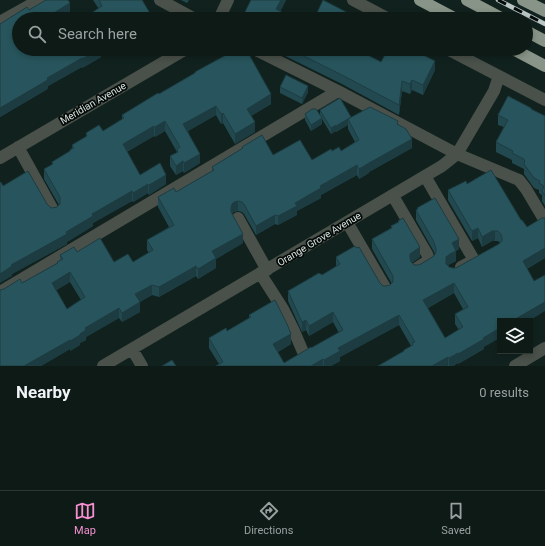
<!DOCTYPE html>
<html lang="en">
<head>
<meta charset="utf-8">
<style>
	body { margin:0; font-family:Roboto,sans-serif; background:#1b2723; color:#f1f3f6 }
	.controls { position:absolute; right:12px; bottom:12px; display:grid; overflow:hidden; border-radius:0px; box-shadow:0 2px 6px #0003 }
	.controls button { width:36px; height:36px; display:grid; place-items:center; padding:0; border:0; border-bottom:1px solid #2d3835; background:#0d1a16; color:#f1f3f6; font:20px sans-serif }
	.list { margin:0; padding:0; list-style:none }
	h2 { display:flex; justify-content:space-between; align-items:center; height:52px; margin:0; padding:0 16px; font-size:17px }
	h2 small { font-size:13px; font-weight:400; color:#9aa1a1 }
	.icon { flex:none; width:22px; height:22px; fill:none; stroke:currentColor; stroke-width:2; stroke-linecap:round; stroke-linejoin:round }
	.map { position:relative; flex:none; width:545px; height:366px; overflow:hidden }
	.search { position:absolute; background:#0d1a16; box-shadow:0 2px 6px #0003; left:12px; right:12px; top:12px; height:44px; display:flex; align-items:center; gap:10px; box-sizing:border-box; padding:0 14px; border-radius:22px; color:#9aa1a1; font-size:15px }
	.sheet { height:124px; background:#0d1a16 }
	nav { display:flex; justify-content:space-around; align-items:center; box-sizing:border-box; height:56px; border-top:1px solid #2d3835; background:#0d1a16; font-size:11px; color:#9aa1a1 }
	nav a { display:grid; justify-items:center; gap:2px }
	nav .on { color:#f690d1 }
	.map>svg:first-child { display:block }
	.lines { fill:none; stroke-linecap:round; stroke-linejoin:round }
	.minor { stroke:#4a504a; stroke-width:12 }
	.highway { stroke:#889487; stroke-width:12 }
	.rail-casing { stroke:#bac6c3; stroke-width:4.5 }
	.rail { stroke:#040a08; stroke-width:3; stroke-dasharray:9; stroke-linecap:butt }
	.wall { fill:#224950; fill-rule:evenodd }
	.shaded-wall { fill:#1c3c41 }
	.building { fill:#28555d; stroke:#1c3c41; fill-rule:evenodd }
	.labels { text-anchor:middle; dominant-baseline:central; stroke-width:3.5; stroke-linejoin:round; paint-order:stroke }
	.street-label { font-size:10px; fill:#d7e2df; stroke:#040a08 }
</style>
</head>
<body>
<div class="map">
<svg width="545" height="366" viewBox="0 0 545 366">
	<rect width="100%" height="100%" fill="#11221e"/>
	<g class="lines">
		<path class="minor" d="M160,0l35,19
			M353,0l36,19
			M219,19l9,-19
			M0,22l39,-22
			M254,49l84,42 119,63 62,26 7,9 19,32
			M447,49l98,51
			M18,147l35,63
			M0,158l186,-109
			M425,176l49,84 -13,7
			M393,196l34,58 2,6 -12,8
			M238,218l29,52
			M347,222l39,67
			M260,273l23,36 11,22 9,21
			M0,292l338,-201
			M132,349l10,17
			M103,366l339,-200 15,-12 37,-63 5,-15
			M515,366l30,-18"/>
		<path class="highway" d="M420,0l36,19
			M467,0l36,19
			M523,0l22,11
			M526,31l19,10
			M513,49l32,17"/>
		<g class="rail-casing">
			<path id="rail" d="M498,0l47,24"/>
		</g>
		<use href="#rail" class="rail"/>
	</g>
	<path class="wall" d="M93,0h49l9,19 -61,-2v-3l9,-5z
		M181,0h8l-2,3z
		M251,0h35l-6,12 9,7h-44v-7z
		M29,10l41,2 -51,7 82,37v1l-19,11v-1l-34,19v2l-2,2 -46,27v-93z
		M271,49h90l-1,2 21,11 54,8 -12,25 -11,-5 -2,4 -8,-3 -3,24 -57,-31z
		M195,72l76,32 -20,12 4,16 -20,12 -12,-21 -2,1 -5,-9 -28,16 12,32 -16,10 -1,-2 -7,4 -6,-9v-10l7,-3v-1l-12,-21 -10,6 -1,-1 -27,16 13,23 26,9 -17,11 -1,-2 -15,9 -1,-1 -39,22v3l-26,16v2l-55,30v2l-9,-90 44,18 3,3 2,1 5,-1 2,-2 -15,-26v-10l8,-4v-3l18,-11v-1l2,-2v-3l14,-8v-4l17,-2 19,-11v-5l73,-42z
		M280,87l28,5 -6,12 -22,-11z
		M531,109l14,7v90l-3,-5v-6l-3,-2v-3l-5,-2 -10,-14v-5l-12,-6v-3l-16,-8v-10l8,-15 -6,-2v-10z
		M320,110l31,7 47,7 14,24 -43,24v1l-10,6 -2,-4 -36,20v3l-24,13v4l-19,10 -3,-1 -19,11 -12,-21 -2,-2 -4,-1 -4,1 -2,1 11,30 -27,16v9l-18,11 -2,-3 -37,21 -7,-2 -12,7v10l-18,10 -3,-4 -33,19v3l-6,3v2l-10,6v-2l-29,17h-41l22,-83 35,-20v-1l3,-2v-5l17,-3 37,10h19l16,-9 -2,-3v-10l22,-13 -11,-20v-10l18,-5 36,-21v-4l30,-18v-2l31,8 39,5 20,-9h9l14,-9 -7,-13v-4l-12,7v-1l-5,3 -9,-15v5l-11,7 -6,-11v-6l15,1zM70,282l11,18 -14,9 -11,-19z
		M467,184l54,36 6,7 18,-9v40l-18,11 -43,78v2l-26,15v-1l-5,3h-75l26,-15 7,-5 -12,-21 -59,32v4l-9,5h-115l3,-2 -10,-16v-10l18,-7 22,-13v-3l42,29 -13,8 6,11 27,-15 28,-15 -6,-11 -24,14 -3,-6 -4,2 -14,-31v-10l32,-17 2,1 14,-8v-10l44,26 3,3h3l4,-1 2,-1 -20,-35v-10l19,-11v-2l7,-4v-1l22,36 -8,6 2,2h4l3,-1 13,-8 1,-2 -2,-4 -17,-30v-10h1v-2l42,41 -3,2v10l-6,3 -2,2 1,1 3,1h4l43,-24 1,-1 -2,-2h-6l-10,6 -4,-9 -6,3 -24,-41v-10zM454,293l9,16 -8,5v10l4,6 -14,8 -17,-30z"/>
	<path class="shaded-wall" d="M281,0h5l-10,19v-10z
		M70,3v9l-12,7h-9v-3z
		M151,15v4h-6z
		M100,49h12l-11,7v1l-6,4 -13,7v-9z
		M356,49h5l-5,10z
		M82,58v9l-34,19v2l-2,2 -46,27v-9l47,-30z
		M435,61v9l-12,25v-10z
		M412,80v10l-2,4v-10z
		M402,81v10l-3,24v-10z
		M308,86v6l-6,12v-6z
		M271,94v10l-24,14v-9z
		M216,106v9l-33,19v-10z
		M223,113v10l-2,1v-10z
		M351,117l-3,2v6l-12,7v-6z
		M322,118v6l-11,7v-6z
		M165,121v10l-10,6v-10z
		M255,122v10l-20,12v-10z
		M336,125v6l-5,3v-6z
		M154,126v10l-31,18v-10z
		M412,139v9l-43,24v1l-10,6v-10l10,-6z
		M200,154v9l-16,10v-10z
		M183,161v10l-7,4v-9z
		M357,165v10l-36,20v3l-24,13v4l-19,10v-9l17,-13 25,-17z
		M166,175v9l-17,11v-10z
		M148,184v9l-15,9v-9z
		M132,191v10l-39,22v3l-26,16v2l-55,30v2l-12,7v-9l11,-9 55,-33 26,-18z
		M238,201v10l-4,1 -2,2 -1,-6 1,-4 2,-2z
		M275,215v9l-19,11v-9z
		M478,228v10l-6,3v-10z
		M492,231h3v10h-3l-10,6v-10z
		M243,234v9l-27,16v9l-18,11v-10l14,-18z
		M459,239v10l-7,4v-10z
		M420,247v10l-10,7v-10z
		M545,248v10l-22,13v-10z
		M456,251v10l-6,3 -4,3v-10l4,-3z
		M196,266v10l-37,21v-10z
		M70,272v10l-18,11v-10z
		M454,283v10l-31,17v-10z
		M152,285v10l-17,9v-10z
		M140,302v10l-18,10v-9z
		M545,302v9l-16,10h-17z
		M119,308v10l-33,19v3l-6,3v2l-10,6v-10l10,-7 5,-6z
		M333,312v10l-24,14v-10z
		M399,315v10l-59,32v4l-9,5h-7v-6l14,-12z
		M306,320v10l-4,2v-10z
		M500,328v10l-16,9v2l-26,15v-10l25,-16z
		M291,334v10l-18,10v-10z
		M70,340v9l-29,17h-17z
		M458,353v10l-5,3h-4v-8z
		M448,357v9h-16z
		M323,359v7h-12z"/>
	<path class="building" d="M46,0h22l2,3 -21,13 2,3h-32v30h81l-18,10v-1l-35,20 1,1 -2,2 -46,27v-84l27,-17 2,3z
		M99,0h43l9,15 -6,4h-59l5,-3 -1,-2 12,-8z
		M251,0h30l-5,9 13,7 -2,3h-40l3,-5 -5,-2z
		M323,0l31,16 1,-2 9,5h-50z
		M237,49h9l25,45 -24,15 8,13 -20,12 -12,-21 -2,1 -5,-8 -33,18 17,30 -16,9 -1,-2 -7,5 -6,-10 8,-4 -1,-3 3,-2 -15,-26 -10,6 -1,-1 -31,18 17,31 20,-12 6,12 -17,10 -1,-1 -15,9 -1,-2 -40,23 1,2 -27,16 1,2 -56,31 1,1 -12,8v-91l1,-1 2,4 25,-15 19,33 3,3 2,1 5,-1 3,-3v-7l-16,-28 9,-5 -1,-2 18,-11v-1l4,-2 -2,-3 15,-9 -1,-3 13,-8 4,6 21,-13 -2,-3 36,-22 1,1 36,-21v-1z
		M290,49h66l25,13 7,-13h23l24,12 -12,24 -11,-5 -2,4 -8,-3 -3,24 -57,-30z
		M286,75l22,11 -6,12 -22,-11z
		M508,96l23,12v1l14,7v80l-3,-5 2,-5 -5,-3 1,-2 -6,-3 -10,-14 1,-3 -1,-1v-1l-12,-6 1,-2 -17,-9 12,-22 -10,-5z
		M340,98l11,19 -15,9v-1l-5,3 -11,-18z
		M370,107l28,14 -1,3 9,5 6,10 -43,24 -10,6 -2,-4 -37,21 1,2 -26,15 2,3 -19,10 -3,-1 -19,11 -12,-22 -2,-2 -4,-1 -4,1 -2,2 -1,4v4l12,22 -31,17 4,7 -18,11 -2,-3 -37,21 -7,-2 -17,9 5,8 -18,11 -3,-5 -34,20 1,2 -6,4v1l-10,6v-1l-46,26h-24v-76l4,-1 16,-10 2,4 36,-20 -1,-1 6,-3 -3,-4 14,-8 3,5 23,-14 14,24 14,-8 5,8 20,-12 -6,-10 27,-15 -16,-28 16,-9 2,4 38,-22 -2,-3 31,-19 -1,-1 20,-12 11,20 27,-15 12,20 19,-11 1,2 7,-4 2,4 18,-11 -11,-21zM70,272l15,25 -18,12 -15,-26z
		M312,109h4l6,9 -11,7 -6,-11z
		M491,170l30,50h1l5,7 15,-9h3v30l-22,13 11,20 11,-6v27l-33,19h-12v7l-17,10 1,1 -26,15v-1l-9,5 -1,-1 -16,9h-54l26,-15v-1l9,-5 -1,-2 3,-1 -16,-27 -61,33 2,3 -16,9 -1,-1 -12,7h-95l7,-4 -14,-24 17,-10 1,3 24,-14 -2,-2 26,-15 12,24 4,10 -18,10 11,19 27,-16v1l32,-18 -10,-18 -24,14 -3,-6 -4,2 -14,-31 31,-18 1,1h1l1,1 18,-11 -4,-7 19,-11 1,2 3,-1 21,36 3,3h3l4,-1 3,-3v-6l-21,-37 20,-11 -1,-2 8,-4 -1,-1 5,-3 17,29 -10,7v4l1,4 3,3h4l3,-1 13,-8 2,-4v-4l-3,-8 -17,-30 2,-1 -1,-1 18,-10 24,41 -7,4 4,8 -6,3 -4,3v7l3,3 3,1h4l43,-24 3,-3v-3l-1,-4 -3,-3h-6l-10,6 -4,-9 -6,3 -24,-41 18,-9 1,3zM454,283l14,24 -13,7 8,13 -18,11 -22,-38z
		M172,360l4,6h-14z"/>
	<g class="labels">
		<g class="street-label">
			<text transform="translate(93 103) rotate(-30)">Meridian Avenue</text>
			<text transform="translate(319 239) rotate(-31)">Orange Grove Avenue</text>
		</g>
	</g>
</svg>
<div class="controls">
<button><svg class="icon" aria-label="layers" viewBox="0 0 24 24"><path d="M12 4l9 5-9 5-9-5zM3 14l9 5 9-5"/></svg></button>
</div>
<div class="search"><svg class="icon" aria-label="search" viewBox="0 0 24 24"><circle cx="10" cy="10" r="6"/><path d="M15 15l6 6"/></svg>Search here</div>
</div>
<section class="sheet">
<h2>Nearby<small>0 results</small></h2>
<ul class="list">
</ul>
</section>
<nav>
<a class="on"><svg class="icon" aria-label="map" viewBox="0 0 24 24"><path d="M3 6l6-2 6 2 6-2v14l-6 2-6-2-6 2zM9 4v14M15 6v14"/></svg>Map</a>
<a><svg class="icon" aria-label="directions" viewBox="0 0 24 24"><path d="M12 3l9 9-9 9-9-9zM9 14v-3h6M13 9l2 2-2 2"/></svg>Directions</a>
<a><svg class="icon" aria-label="saved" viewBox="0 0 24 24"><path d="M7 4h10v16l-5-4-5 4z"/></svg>Saved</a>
</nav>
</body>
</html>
